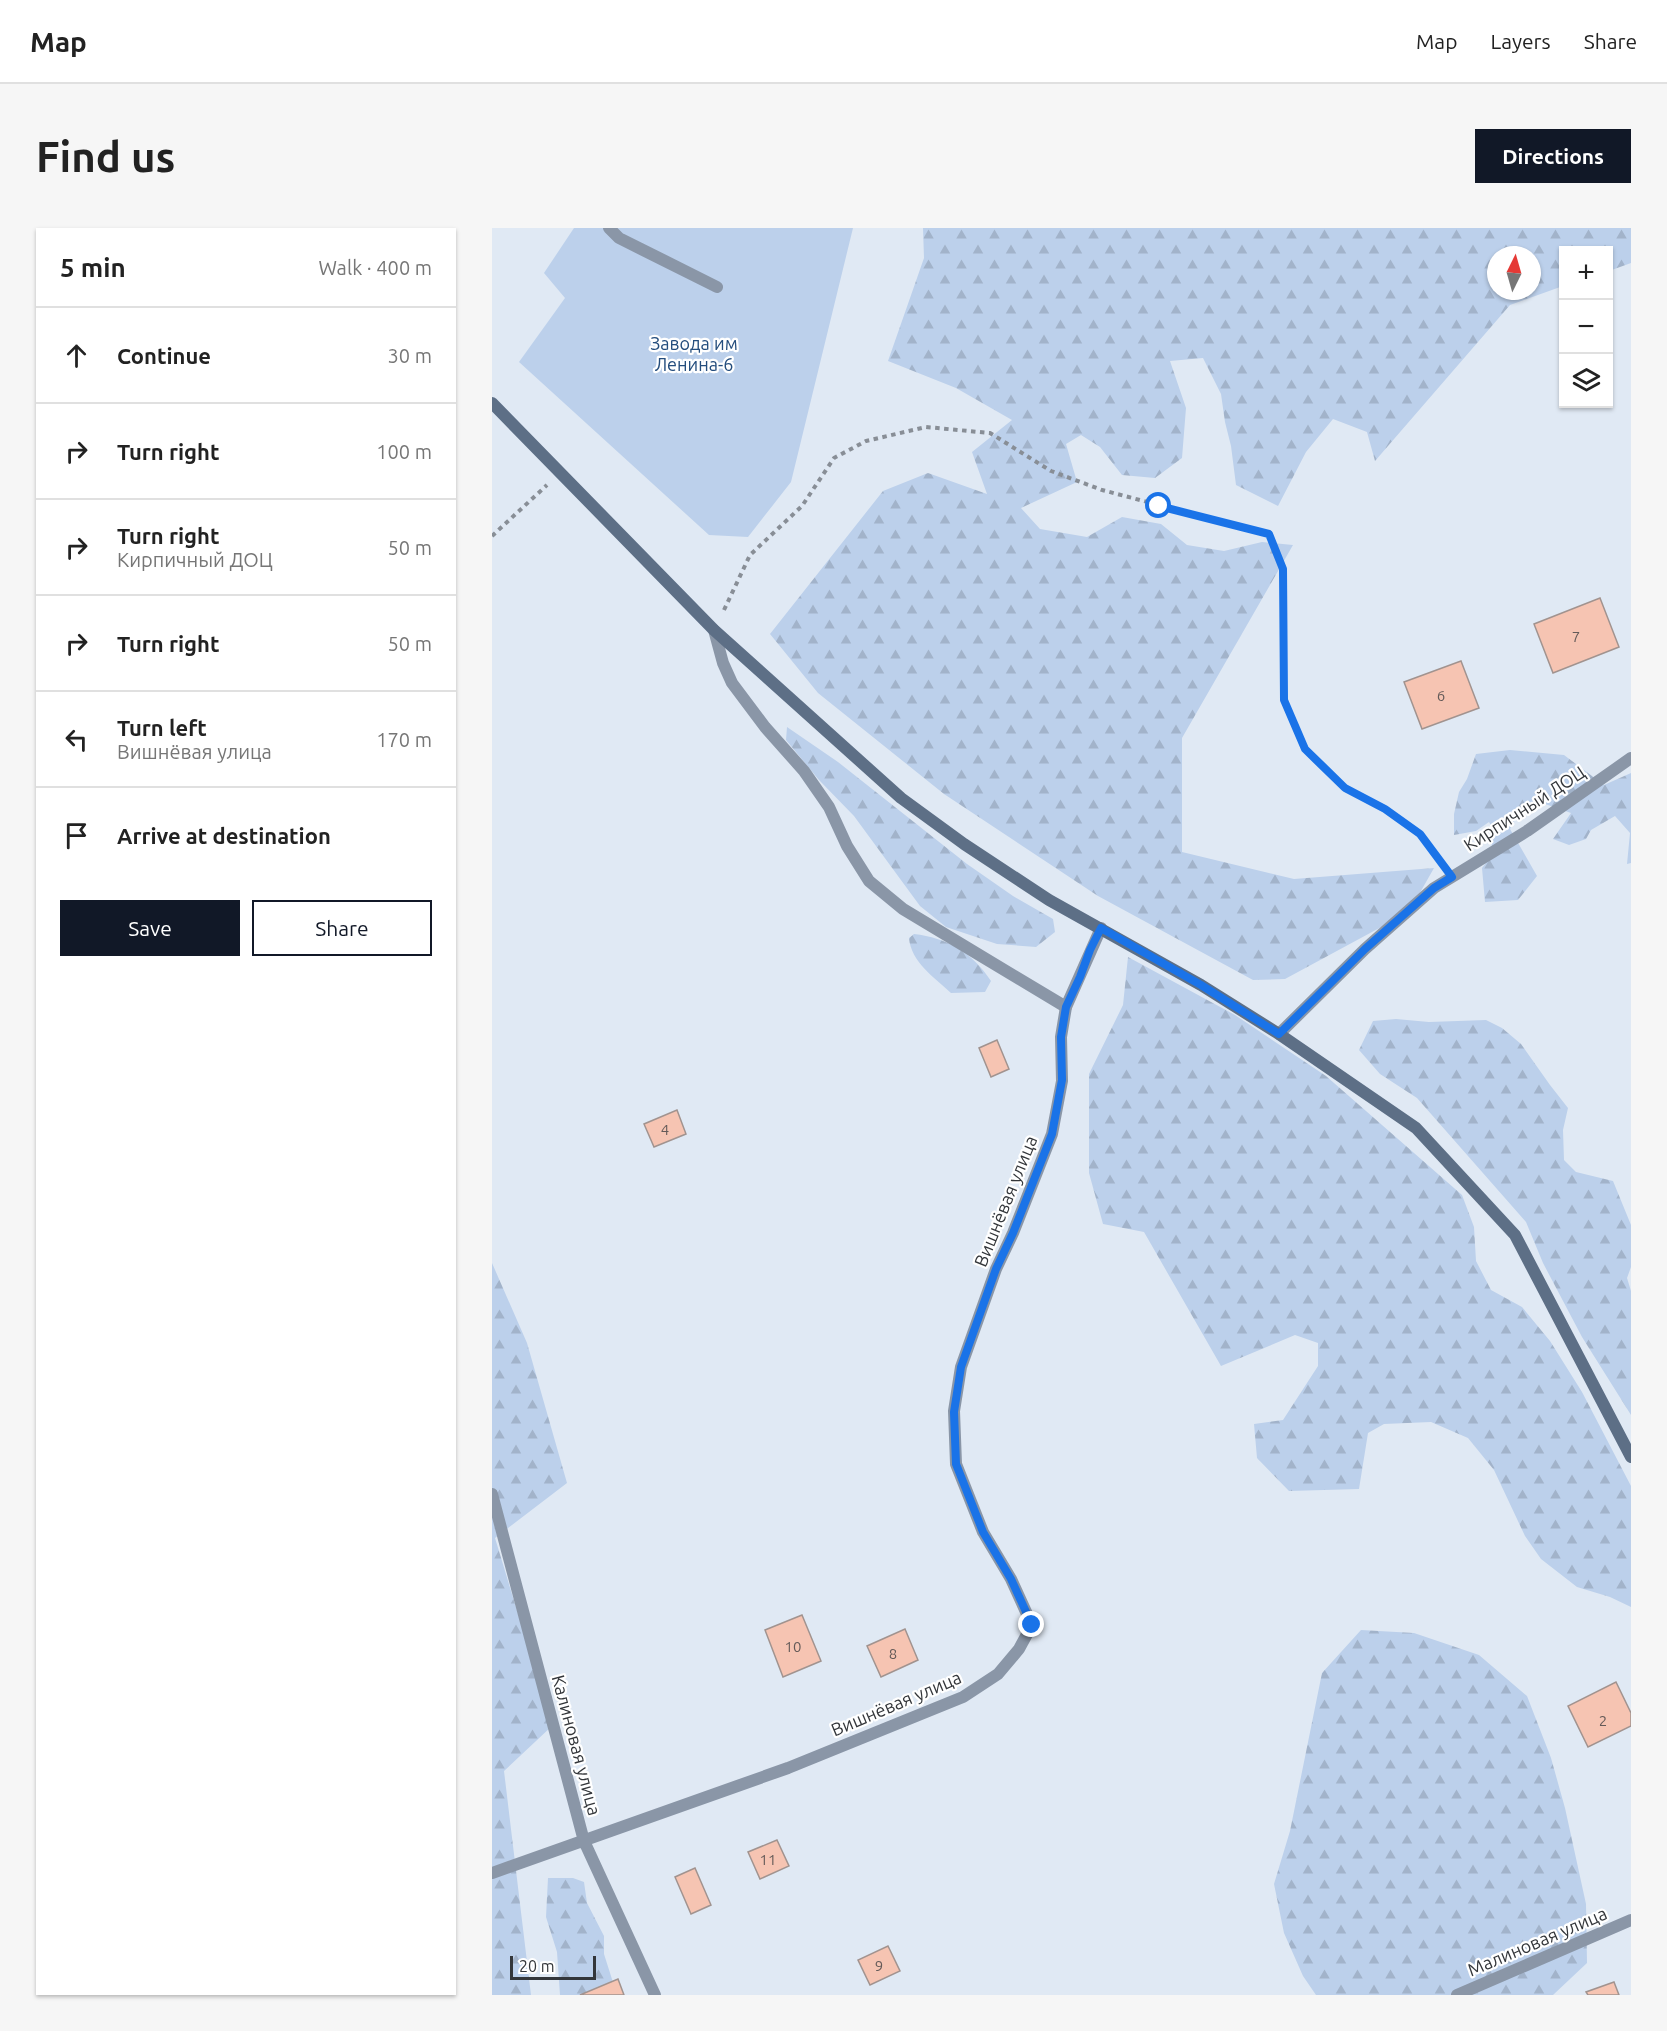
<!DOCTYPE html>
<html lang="en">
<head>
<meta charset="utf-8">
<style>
	body { margin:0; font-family:Ubuntu,sans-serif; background:#f6f6f6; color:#222 }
	.controls { position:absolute; right:18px; top:18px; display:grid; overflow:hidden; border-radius:0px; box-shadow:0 2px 4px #0004 }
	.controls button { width:54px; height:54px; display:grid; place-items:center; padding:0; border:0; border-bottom:2px solid #e0e0e0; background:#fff; color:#222; font:30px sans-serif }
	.compass { position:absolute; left:995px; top:18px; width:54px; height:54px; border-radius:50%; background:#fff; box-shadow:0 2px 4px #0004; rotate:5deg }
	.scale { position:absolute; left:18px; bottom:15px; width:86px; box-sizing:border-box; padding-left:6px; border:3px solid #33363a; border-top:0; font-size:16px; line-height:21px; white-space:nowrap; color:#33363a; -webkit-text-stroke:4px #fff; paint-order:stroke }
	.stop { position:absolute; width:18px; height:18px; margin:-14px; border:4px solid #1a73e8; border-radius:50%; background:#fff }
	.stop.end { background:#1a73e8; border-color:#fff; box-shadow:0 2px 6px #0008 }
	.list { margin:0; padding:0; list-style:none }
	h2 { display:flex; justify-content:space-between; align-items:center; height:78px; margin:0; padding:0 24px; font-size:26px }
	h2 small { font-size:20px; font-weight:400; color:#767676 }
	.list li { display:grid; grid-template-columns:39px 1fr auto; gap:18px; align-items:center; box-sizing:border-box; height:96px; padding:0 24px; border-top:2px solid #e0e0e0 }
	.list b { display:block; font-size:22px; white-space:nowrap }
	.list p { margin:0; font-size:20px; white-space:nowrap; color:#767676 }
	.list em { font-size:20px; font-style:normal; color:#767676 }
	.actions { display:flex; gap:12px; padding:18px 24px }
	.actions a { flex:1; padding:14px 0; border:2px solid #111827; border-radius:0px; text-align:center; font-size:21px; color:#111827 }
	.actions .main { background:#111827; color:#fff }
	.icon { flex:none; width:33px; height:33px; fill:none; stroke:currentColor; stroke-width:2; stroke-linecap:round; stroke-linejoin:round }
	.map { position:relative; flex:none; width:1139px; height:1767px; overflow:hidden; border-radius:0px }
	header { display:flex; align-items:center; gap:36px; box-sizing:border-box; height:84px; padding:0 30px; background:#fff; border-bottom:2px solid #e0e0e0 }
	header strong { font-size:28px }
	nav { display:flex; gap:33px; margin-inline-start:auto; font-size:21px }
	.intro { display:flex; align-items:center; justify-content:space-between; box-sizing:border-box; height:144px; padding:0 36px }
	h1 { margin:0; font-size:42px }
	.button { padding:15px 27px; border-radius:0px; background:#111827; color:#fff; font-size:21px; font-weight:700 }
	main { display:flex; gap:36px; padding:0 36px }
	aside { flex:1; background:#fff; border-radius:0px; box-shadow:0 2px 4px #0004 }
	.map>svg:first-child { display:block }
	.green { fill:#bcd0eb }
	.forest { fill:url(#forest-firs); fill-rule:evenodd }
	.building { fill:#f6c4b2; stroke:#a1938f; stroke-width:1.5 }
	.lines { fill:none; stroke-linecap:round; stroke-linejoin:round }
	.path { stroke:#888e96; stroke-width:4; stroke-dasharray:4.5 4.5; stroke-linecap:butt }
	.lane { stroke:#8a96a7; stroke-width:12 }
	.street { stroke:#8a96a7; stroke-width:12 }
	.secondary { stroke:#5d6f86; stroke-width:12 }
	.route { stroke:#1a73e8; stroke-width:8 }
	.labels { text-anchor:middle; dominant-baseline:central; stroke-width:4.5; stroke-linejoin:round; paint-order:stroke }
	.number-label { font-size:15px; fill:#645a58 }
	.park-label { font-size:18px; fill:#244d7d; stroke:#fff }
	.street-label { font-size:18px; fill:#33363a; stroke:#fff }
</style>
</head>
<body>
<header>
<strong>Map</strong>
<nav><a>Map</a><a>Layers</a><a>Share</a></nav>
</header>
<div class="intro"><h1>Find us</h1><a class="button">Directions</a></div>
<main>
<aside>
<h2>5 min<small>Walk · 400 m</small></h2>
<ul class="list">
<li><svg class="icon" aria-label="ahead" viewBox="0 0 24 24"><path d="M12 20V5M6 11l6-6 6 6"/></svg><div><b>Continue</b></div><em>30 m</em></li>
<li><svg class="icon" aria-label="right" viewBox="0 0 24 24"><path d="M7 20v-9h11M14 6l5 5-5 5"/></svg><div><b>Turn right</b></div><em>100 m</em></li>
<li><svg class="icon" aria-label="right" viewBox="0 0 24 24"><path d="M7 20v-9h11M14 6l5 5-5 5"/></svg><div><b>Turn right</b><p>Кирпичный ДОЦ</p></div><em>50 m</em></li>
<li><svg class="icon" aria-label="right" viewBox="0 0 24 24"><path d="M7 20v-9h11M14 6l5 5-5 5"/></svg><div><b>Turn right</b></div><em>50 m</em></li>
<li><svg class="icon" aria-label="left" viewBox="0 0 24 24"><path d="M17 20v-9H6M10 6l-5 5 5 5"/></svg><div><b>Turn left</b><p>Вишнёвая улица</p></div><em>170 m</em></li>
<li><svg class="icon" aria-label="arrive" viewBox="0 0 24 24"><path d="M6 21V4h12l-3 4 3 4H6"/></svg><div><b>Arrive at destination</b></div></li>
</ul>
<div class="actions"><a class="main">Save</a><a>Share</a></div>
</aside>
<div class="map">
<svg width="1139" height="1767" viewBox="0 0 1139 1767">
	<defs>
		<pattern id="forest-firs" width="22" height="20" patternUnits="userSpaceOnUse" patternTransform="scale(1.5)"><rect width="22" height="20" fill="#bcd0eb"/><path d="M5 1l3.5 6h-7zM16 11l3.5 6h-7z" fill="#a2b3ca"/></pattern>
	</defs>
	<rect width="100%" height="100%" fill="#e0e9f4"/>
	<path class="green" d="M82,0h279l-62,254 -43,55 -39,-2 -190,-173 46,-64 -21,-25z"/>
	<path class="forest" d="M431,0h708v35l-22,8 -1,-21h-44l-1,36 -53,19 -135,156 -8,-29 -34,-13 -27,33 -28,54 -42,-21 -5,-39 -6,-24 -4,-28 -18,-36 -33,3 16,47 -4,50 -27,20 -33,-3 -22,-28 -19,-12 -15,9 11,38 -56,26 19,21 47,8 35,-20 39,7 26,21 37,6 38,-9 31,3 -111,193v114l112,27 140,-11 -25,44 -124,67 -32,1 -155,-84 -154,-102 -126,-101 -48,-59 113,-143 45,-18 59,21 -15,-42 40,-32 -56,-32 -68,-27 36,-103zM1004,27h36v36h-36z
		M295,499l51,35 129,102 46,32 40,23 2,13 -19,15 -39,-3 -51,-17 -26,-21 -66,-90 -35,-36 -33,-40z
		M1018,522l54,5 40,30 27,-12v90l-4,1 3,-31 -15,-17 -24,14 -5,9 -17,6 -16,-6 18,-26 -26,-9 -28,11 -7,14 27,47 -19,24 -33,2 -3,-34 9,-12 2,-27 -4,-7 -13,9 -22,4v-21l5,-22 8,-13 9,-25z
		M422,706c33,4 58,18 77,47l-6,11 -34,1c-17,-16 -40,-31 -42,-55z
		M636,729l107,58 91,61 136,119 12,32 2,34 15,29 31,17 28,34 32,51 49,94v121l-21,-10 -33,-10 -36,-28 -16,-23 -31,-66 -26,-32 -37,-16 -47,2 -16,9 -9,56 -70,2 -32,-33 -3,-34 29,-4 35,-54v-23l-23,-8 -74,31 -77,-134 -41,-8 -14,-51v-99l34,-69z
		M904,791l33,3 57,-2 16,8 19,16 29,41 18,23 -5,22 1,30 12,12 37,9 18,44v42l-4,11 4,13v124l-49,-78 -39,-74 -17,-41 -109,-124 -37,-24 -21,-24 14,-29z
		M0,1035l35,80 40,140 -72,55 57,188 -48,45 27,224h-39z
		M869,1402l53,3 65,22 48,41 24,62 14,50 21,96 1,59 -34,32h-237l-13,-19 -19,-43 -10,-49 16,-53 32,-158z
		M56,1650h25l11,4 3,21 17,33v18l13,41h-57l-3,-43 -11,-35z"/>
	<path class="building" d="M1108,370l19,49 -66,26 -19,-49z
		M969,433l18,47 -57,21 -18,-47z
		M505,812l12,29 -18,8 -12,-29z
		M185,882l9,24 -32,13 -10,-23z
		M310,1387l19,46 -38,16 -18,-47z
		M413,1401l13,31 -37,17 -14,-31z
		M1124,1454l15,31v13l-43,21 -20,-41z
		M285,1612l12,26 -29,13 -12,-27z
		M203,1640l16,37 -20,9 -16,-37z
		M396,1718l12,25 -30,14 -12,-25z
		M126,1751l6,16h-44z
		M1122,1754l5,13h-31l-2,-3z"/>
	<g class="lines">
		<path class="path" d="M0,308l55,-51
			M232,382l26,-55 52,-49 32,-48 32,-17 60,-14 64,6 61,38 51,19 167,44 14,35 1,131 21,49 40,39 40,21 35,25 20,26"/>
		<path class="lane" d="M117,0l10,10 98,49
			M222,402l9,33 9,20 33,44 39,44 25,36 18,39 22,35 34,28 163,98"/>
		<path class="street" d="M787,806l86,-85 69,-61 93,-57 104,-73
			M0,1266l92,347 71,154
			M0,1645l296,-105 175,-71 35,-23 21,-25 13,-24 -21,-46 -28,-47 -27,-68 -2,-53 7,-44 35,-98 17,-36 39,-99 10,-53 -1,-44 5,-30 35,-79
			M965,1767l174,-75"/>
		<path class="secondary" d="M0,175l222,227 187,168 63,46 85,56 152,85 78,49 137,94 99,107 116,222"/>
	</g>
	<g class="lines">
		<path class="route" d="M540,1397l-21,-46 -28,-47 -27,-68 -2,-52 7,-45 35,-98 17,-36 39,-99 10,-54 -1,-43 5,-30 14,-30 10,-27 11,-22 100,57 78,49 86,-85 69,-61 18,-11 -32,-43 -35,-25 -40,-21 -40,-39 -21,-49 -1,-131 -14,-35 -110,-28"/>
	</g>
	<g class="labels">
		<g class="number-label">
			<text x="1084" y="408">7</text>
			<text x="949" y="467">6</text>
			<text x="173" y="901">4</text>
			<text x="301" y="1418">10</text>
			<text x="401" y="1425">8</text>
			<text x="1111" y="1492">2</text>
			<text x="276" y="1631">11</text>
			<text x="387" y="1737">9</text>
		</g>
		<g class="park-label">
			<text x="202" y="115">Завода им<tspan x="202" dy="21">Ленина-6</tspan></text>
		</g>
		<g class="street-label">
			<text transform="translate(1032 580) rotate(-33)">Кирпичный ДОЦ</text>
			<text transform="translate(513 973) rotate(-68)">Вишнёвая улица</text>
			<text transform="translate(404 1475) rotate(-23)">Вишнёвая улица</text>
			<text transform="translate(85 1517) rotate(75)">Калиновая улица</text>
			<text transform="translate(1045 1713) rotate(-23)">Малиновая улица</text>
		</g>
	</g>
</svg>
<div class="controls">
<button>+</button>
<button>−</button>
<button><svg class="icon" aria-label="layers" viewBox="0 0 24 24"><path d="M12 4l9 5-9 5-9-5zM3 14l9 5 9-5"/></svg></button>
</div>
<svg class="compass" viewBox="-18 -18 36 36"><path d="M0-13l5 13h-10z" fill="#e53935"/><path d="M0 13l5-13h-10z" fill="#767676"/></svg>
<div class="scale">20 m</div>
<div class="stop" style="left:667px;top:278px"></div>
<div class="stop end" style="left:540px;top:1397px"></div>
</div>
</main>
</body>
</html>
